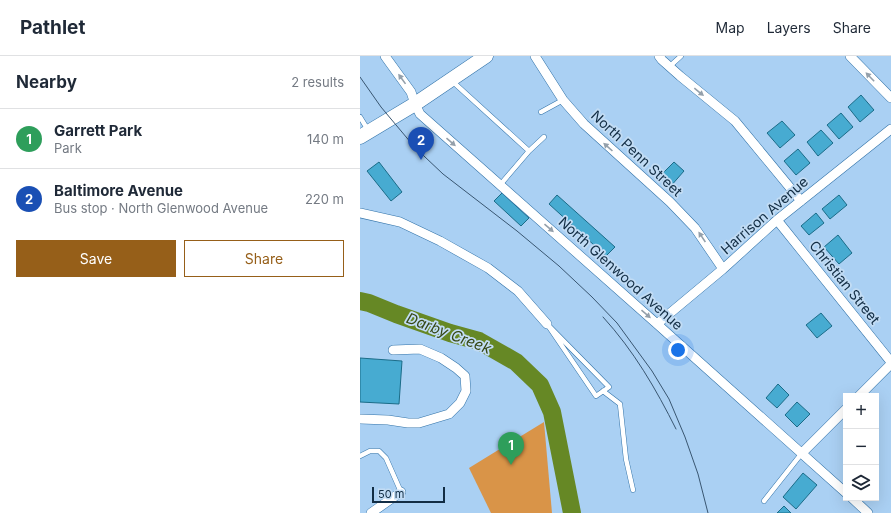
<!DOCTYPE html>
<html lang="en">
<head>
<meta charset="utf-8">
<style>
	body { margin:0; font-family:Inter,sans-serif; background:#f2f2f3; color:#1f2937 }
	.controls { position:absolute; right:12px; bottom:12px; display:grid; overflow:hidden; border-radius:0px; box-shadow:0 4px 16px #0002 }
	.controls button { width:36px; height:36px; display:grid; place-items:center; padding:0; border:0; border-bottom:1px solid #e0e1e3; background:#fff; color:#1f2937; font:20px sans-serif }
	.scale { position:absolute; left:12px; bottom:10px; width:73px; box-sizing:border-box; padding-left:4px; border:2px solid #122d44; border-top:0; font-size:11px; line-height:14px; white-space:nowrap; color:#122d44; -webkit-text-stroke:3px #c2dcf4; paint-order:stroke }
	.you { position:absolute; left:318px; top:294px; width:14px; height:14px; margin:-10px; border:3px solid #fff; border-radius:50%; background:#1a73e8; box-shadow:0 0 0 6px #1a73e833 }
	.badge { display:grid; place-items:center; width:26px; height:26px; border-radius:50%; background:#965f19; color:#fff; font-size:13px; font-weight:700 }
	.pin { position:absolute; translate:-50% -33px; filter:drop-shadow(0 1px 2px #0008) }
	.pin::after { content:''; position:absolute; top:21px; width:14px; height:12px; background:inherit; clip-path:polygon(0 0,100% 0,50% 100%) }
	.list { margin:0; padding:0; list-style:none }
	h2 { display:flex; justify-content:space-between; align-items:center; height:52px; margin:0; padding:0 16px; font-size:17px }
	h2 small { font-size:13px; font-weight:400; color:#747a83 }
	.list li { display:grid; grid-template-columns:26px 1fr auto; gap:12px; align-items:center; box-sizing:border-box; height:60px; padding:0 16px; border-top:1px solid #e0e1e3 }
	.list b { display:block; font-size:15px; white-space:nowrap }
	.list p { margin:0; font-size:13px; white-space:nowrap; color:#747a83 }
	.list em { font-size:13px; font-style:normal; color:#747a83 }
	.actions { display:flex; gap:8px; padding:12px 16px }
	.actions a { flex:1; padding:9px 0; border:1px solid #965f19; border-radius:0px; text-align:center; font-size:14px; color:#965f19 }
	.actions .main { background:#965f19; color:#fff }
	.icon { flex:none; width:22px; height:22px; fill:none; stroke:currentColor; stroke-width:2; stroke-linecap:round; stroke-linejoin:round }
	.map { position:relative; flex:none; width:531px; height:457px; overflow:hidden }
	header { display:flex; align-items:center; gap:24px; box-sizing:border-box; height:56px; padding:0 20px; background:#fff; border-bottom:1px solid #e0e1e3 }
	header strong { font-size:19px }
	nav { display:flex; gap:22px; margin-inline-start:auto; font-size:14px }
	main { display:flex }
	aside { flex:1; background:#fff }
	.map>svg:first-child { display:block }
	.green { fill:#d99448 }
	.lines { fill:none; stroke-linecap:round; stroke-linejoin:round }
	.river { stroke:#668825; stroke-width:18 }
	.building { fill:#47abd1; stroke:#1b6c88 }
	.service-casing { stroke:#3273a9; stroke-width:5.5 }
	.minor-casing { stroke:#3273a9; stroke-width:10 }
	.primary-casing { stroke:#3273a9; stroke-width:15 }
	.service { stroke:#fff; stroke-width:4.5 }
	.minor { stroke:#fff; stroke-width:9 }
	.primary { stroke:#fff; stroke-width:14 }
	.tram { stroke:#395671; stroke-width:1 }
	.oneway { fill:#94a0ab }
	.labels { text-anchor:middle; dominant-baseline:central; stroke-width:3.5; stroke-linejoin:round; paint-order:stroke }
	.street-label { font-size:14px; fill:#122d44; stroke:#c2dcf4 }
	.water-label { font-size:15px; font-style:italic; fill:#364816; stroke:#c2dcf4 }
</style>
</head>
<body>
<header>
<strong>Pathlet</strong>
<nav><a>Map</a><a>Layers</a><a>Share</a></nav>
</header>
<main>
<aside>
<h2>Nearby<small>2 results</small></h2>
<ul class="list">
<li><span class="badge" style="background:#2e9e5b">1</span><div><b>Garrett Park</b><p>Park</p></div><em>140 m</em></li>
<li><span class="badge" style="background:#1a4fb4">2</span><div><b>Baltimore Avenue</b><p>Bus stop · North Glenwood Avenue</p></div><em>220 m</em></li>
</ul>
<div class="actions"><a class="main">Save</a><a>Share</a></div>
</aside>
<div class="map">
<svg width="531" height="457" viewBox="0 0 531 457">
	<rect width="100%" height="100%" fill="#aad0f3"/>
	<path class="green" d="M184,366l8,91h-61l-22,-45z"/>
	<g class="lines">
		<path class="river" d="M0,245l9,2 27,11 54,19 29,8 37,21 24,23 12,27 20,101"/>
	</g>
	<path class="building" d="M501,39l13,15 -14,12 -12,-15z
		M481,57l12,14 -14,12 -12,-14z
		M422,65l13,14 -15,13 -13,-15z
		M461,74l12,13 -15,13 -11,-14z
		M438,93l12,14 -14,12 -12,-14z
		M19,106l23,30 -11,9 -24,-30z
		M314,106l10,9 -14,16 -11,-10z
		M142,137l27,25 -8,8 -27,-25z
		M197,139l58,52 -9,9 -57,-52z
		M479,139l8,10 -17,14 -8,-10z
		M456,157l8,10 -15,12 -8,-9z
		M478,179l14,18 -13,11 -15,-17z
		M461,257l11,13 -15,12 -11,-13z
		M0,302l42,3 -3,43 -39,-2z
		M418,328l11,11 -12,13 -11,-10z
		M437,346l13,12 -13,13 -12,-12z
		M443,417l14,12 -21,24 -13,-12z
		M424,450l7,7h-14z"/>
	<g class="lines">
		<g class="service-casing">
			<path id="service" d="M309,11l12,-11
				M92,25l77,70 15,-14
				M181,56l22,-12
				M0,61l8,13
				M140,129l29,-34
				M187,268l62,63 -13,9z
				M243,335l17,13 6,55 7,31
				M0,400l10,-5h9l7,7 15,34
				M404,445l38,-48"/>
		</g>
		<g class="minor-casing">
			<path id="minor" d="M25,0l26,36 4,12 5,10 237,210 189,169
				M175,0l28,44 21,24 86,78 25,26 28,41
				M299,0l3,4 18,16 55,45 66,80
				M490,0l41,42
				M0,157l40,9 40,19 48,27 30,23 29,33
				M417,164l114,142
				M297,268l66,-55 54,-49 114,-91
				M499,340l32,-32
				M0,363l28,1 20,3h11l30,-9 11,-11 6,-12 -1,-15 -9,-8 -15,-10 -21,-9 -27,1
				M442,397l44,-44
				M492,442l16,15
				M11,457l30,-21"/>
		</g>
		<g class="primary-casing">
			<path id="primary" d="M0,81l55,-33 71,-48"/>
		</g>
		<use href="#service" class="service"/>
		<use href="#minor" class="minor"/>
		<use href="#primary" class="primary"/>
		<path class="tram" d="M0,21l21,30 10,12 21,25 13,13 18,17 74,57 42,35 33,31 25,26 35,48 17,28 16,38 13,37 10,39
			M243,261c31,34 53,72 73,112"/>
	</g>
	<defs><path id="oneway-solid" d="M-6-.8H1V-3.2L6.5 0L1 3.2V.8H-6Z"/></defs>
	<g class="oneway">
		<use href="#oneway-solid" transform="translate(510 21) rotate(-134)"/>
		<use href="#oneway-solid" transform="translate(42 23) rotate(-126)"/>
		<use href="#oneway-solid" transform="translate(339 36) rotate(39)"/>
		<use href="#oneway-solid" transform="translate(91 86) rotate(41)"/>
		<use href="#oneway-solid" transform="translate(248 91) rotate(-138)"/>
		<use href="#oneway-solid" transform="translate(189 172) rotate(41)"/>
		<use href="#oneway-solid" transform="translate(342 181) rotate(-124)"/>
		<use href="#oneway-solid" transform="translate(286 258) rotate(41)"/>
	</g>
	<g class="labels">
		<g class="street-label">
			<text transform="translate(277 97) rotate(43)">North Penn Street</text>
			<text transform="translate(404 159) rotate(-41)">Harrison Avenue</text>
			<text transform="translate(261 217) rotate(42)">North Glenwood Avenue</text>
			<text transform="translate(485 226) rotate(51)">Christian Street</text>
		</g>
		<g class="water-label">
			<text transform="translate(89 277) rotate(21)">Darby Creek</text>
		</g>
	</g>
</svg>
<div class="controls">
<button>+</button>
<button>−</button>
<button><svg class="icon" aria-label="layers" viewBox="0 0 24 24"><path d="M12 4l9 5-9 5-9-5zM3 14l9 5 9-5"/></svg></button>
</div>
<div class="scale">50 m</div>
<div class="you"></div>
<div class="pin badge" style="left:151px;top:409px;background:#2e9e5b">1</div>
<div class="pin badge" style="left:61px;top:104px;background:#1a4fb4">2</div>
</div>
</main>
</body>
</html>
